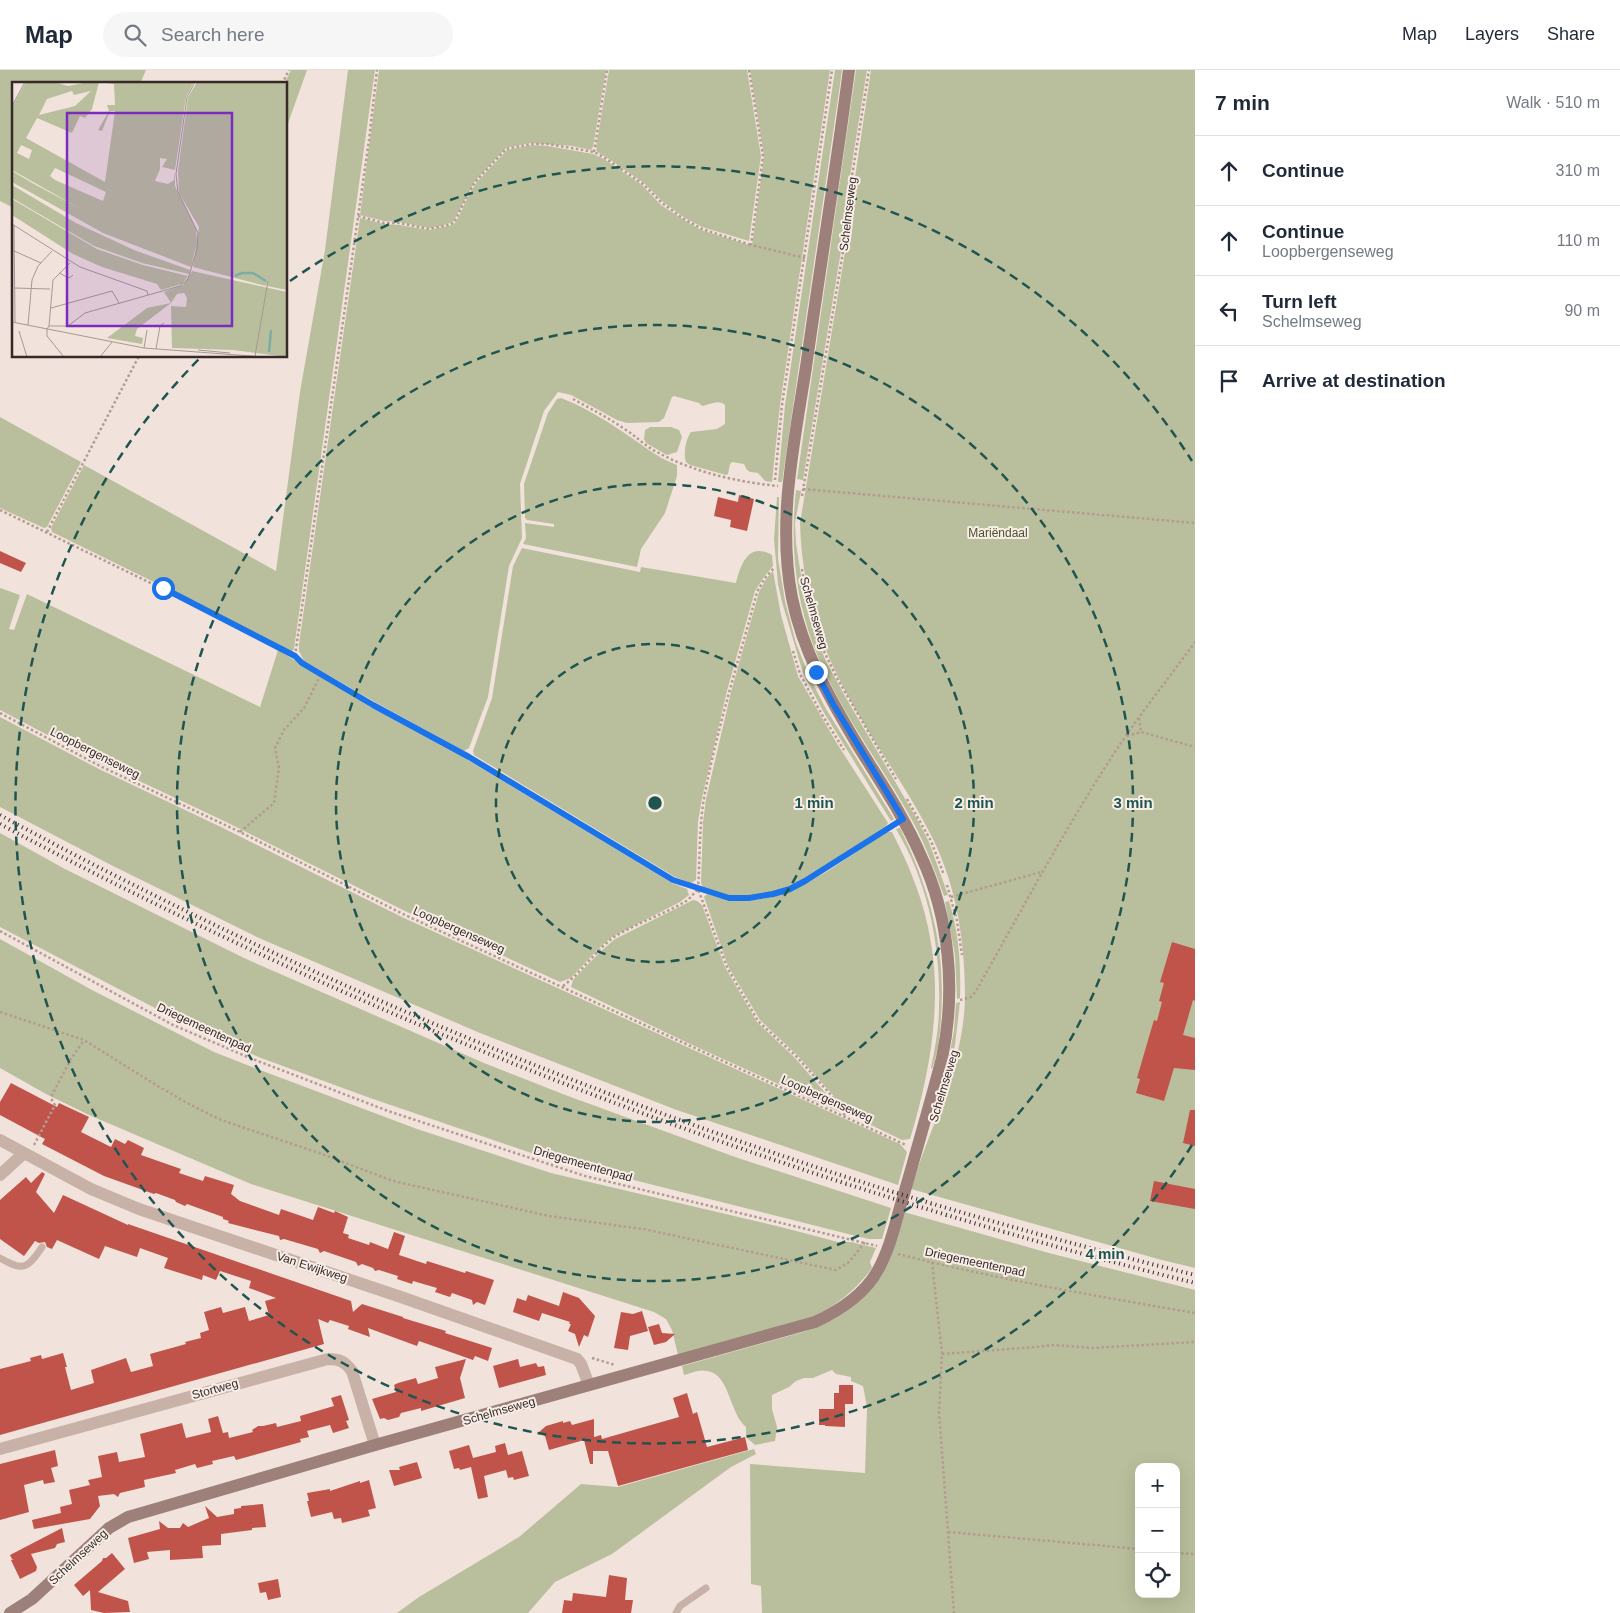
<!DOCTYPE html>
<html lang="en">
<head>
<meta charset="utf-8">
<style>
	body { margin:0; font-family:Arial,sans-serif; background:#f6f6f7; color:#1f2937 }
	.controls { position:absolute; right:15px; bottom:15px; display:grid; overflow:hidden; border-radius:10px; box-shadow:0 5px 20px #0002 }
	.controls button { width:45px; height:45px; display:grid; place-items:center; padding:0; border:0; border-bottom:1px solid #e0e1e3; background:#fff; color:#1f2937; font:25px sans-serif }
	.stop { position:absolute; width:15px; height:15px; margin:-11px; border:4px solid #1a73e8; border-radius:50%; background:#fff }
	.stop.end { background:#1a73e8; border-color:#fff; box-shadow:0 1px 5px #0008 }
	.list { margin:0; padding:0; list-style:none }
	h2 { display:flex; justify-content:space-between; align-items:center; height:65px; margin:0; padding:0 20px; font-size:21px }
	h2 small { font-size:16px; font-weight:400; color:#747a83 }
	.list li { display:grid; grid-template-columns:32px 1fr auto; gap:15px; align-items:center; box-sizing:border-box; height:70px; padding:0 20px; border-top:1px solid #e0e1e3 }
	.list b { display:block; font-size:19px; white-space:nowrap }
	.list p { margin:0; font-size:16px; white-space:nowrap; color:#747a83 }
	.list em { font-size:16px; font-style:normal; color:#747a83 }
	.icon { flex:none; width:28px; height:28px; fill:none; stroke:currentColor; stroke-width:2; stroke-linecap:round; stroke-linejoin:round }
	.map { position:relative; flex:none; width:1195px; height:1543px; overflow:hidden }
	header { display:flex; align-items:center; gap:30px; box-sizing:border-box; height:70px; padding:0 25px; background:#fff; border-bottom:1px solid #e0e1e3 }
	header strong { font-size:24px }
	nav { display:flex; gap:28px; margin-inline-start:auto; font-size:18px }
	.search { width:350px; height:45px; background:#f6f6f7; display:flex; align-items:center; gap:12px; box-sizing:border-box; padding:0 18px; border-radius:28px; color:#747a83; font-size:19px }
	main { display:flex }
	aside { flex:1; background:#fff }
	.map>svg:first-child { display:block }
	.green { fill:#b9bf9c; fill-rule:evenodd }
	.building { fill:#c0544a }
	.lines { fill:none; stroke-linecap:round; stroke-linejoin:round }
	.path { stroke:#b49b92; stroke-width:2.5; stroke-dasharray:2.5 2.5; stroke-linecap:butt }
	.lane { stroke:#c8b2a8; stroke-width:7 }
	.street { stroke:#c8b2a8; stroke-width:12 }
	.secondary { stroke:#9c8079; stroke-width:12 }
	.rail { stroke:#352a28; stroke-width:4; stroke-dasharray:1 4; stroke-linecap:butt }
	.route { stroke:#1a73e8; stroke-width:6 }
	.ring { fill:none; stroke:#1f5550; stroke-width:2.5; stroke-dasharray:9 6 }
	.labels { text-anchor:middle; dominant-baseline:central; stroke-width:4; stroke-linejoin:round; paint-order:stroke }
	.street-label { font-size:12px; fill:#352a28; stroke:#f8eee7 }
	.park-label { font-size:12px; fill:#4a522d; stroke:#f8eee7 }
	.inset-river { fill:none; stroke:#7caca7; stroke-width:2.5 }
	.inset-road { fill:none; stroke:#a69993; stroke-width:1 }
	.view { fill:#7b2cbf; fill-opacity:0.15; stroke:#7b2cbf; stroke-width:2.5 }
	.inset-edge { fill:none; stroke:#352a28; stroke-width:2.5 }
	.centre { fill:#1f5550; stroke:#f8eee7; stroke-width:2.5 }
	.ring-label { font-size:15px; text-anchor:middle; font-weight:bold; fill:#1f5550; stroke:#f8eee7; stroke-width:4; stroke-linejoin:round; paint-order:stroke }
</style>
</head>
<body>
<header>
<strong>Map</strong>
<div class="search"><svg class="icon" aria-label="search" viewBox="0 0 24 24"><circle cx="10" cy="10" r="6"/><path d="M15 15l6 6"/></svg>Search here</div>
<nav><a>Map</a><a>Layers</a><a>Share</a></nav>
</header>
<main>
<div class="map">
<svg width="1195" height="1543" viewBox="0 0 1195 1543">
	<rect width="100%" height="100%" fill="#f1e3db"/>
	<path class="green" d="M0,0h146l-6,14h-126v124l-14,-7z
		M291,0h16l-21,59v-45h-2z
		M348,0h27l-81,579 -3,3 -127,-65 -112,-55 -1,-4 33,-63 192,106 24,-179 25,-142z
		M379,0h227l-13,77 -2,3 -19,-4 -41,-3 -25,5 -31,33 -22,41 -12,4 -12,2 -30,-6 -15,-1 -24,-6z
		M609,0h138l14,86 -12,85 -47,-14 -17,-9 -22,-16 -19,-19 -38,-26 -9,-5 -1,-5z
		M750,0h80l-50,335 -8,77 -7,-1 -7,-8c-9,-1 -10,0 -14,-9l-12,-2 -2,2 -2,10 -2,1 -36,-10 -4,-3c-3,-9 0,-23 5,-30l26,-3 8,-5v-19c-7,-6 -15,0 -23,1l-3,-3 -25,-7 -2,1 -8,21 -5,4 -32,1 -10,-3 -46,-25 -13,-3 -14,19 -24,73 2,54 -13,28 -21,131 -19,51 -5,3 -89,-49 -71,-41 -5,-10v-7l61,-426 24,6 15,1 30,5 20,-4 5,-2 3,-4 11,-23 8,-14 31,-33 25,-5 16,1 45,8 11,5 38,26 19,20 23,15 17,10 51,16 12,-90z
		M835,0h7l-3,22 -57,390h-4l7,-77z
		M856,0h11l-17,106 -7,63 -40,241 -6,-1z
		M871,0h324v1198l-37,-9 -247,-70c19,-63 53,-124 54,-192 0,-54 -8,-109 -32,-158 -33,-66 -83,-126 -109,-194 -15,-39 -23,-81 -24,-122l47,-283 8,-63z
		M561,328c21,8 43,21 62,34 18,12 33,25 54,33v11l-12,37 -24,36 -4,18 -114,-23 3,-6 -1,-15 29,4v-3l-27,-4 -2,-2 -1,-34 24,-71 9,-14z
		M0,347l81,45 -34,65 -3,1 -44,-20z
		M650,357h21l8,3 3,7 -5,15 -10,3 -21,-12 -2,-4 1,-9z
		M796,420l5,1 -6,32 1,20 8,52 15,50 8,18 19,35 71,121 12,23 19,53 -4,1c-9,-25 -18,-50 -31,-74 -31,-57 -76,-114 -99,-175 -19,-50 -24,-104 -18,-157z
		M777,427h2l-1,61 7,43 11,42 13,33 17,33 68,110 -3,2 -68,-110 -20,-38 -21,-71 -4,-18 -4,-45z
		M522,478l118,24 1,-5 95,16c5,-19 12,-41 36,-28l1,11 -9,11 -9,14 -28,100 -25,107 -4,24 -2,58 -5,3 -16,-6 -201,-122 -1,-4 19,-53 21,-132z
		M773,501l8,44 17,61 38,66 52,81 -2,3c-16,11 -32,21 -48,32 -29,19 -53,35 -88,38 -16,2 -31,-3 -46,-7l-3,-6 2,-61 3,-23 25,-107 28,-100 7,-13z
		M0,518l20,7 -11,34 5,1 13,-36 233,113 18,-57 94,58 94,51 206,124 15,6 2,6 -9,7 -68,35 -14,12 -27,29 -11,4 -155,-71 -181,-90 -123,-58 -101,-53z
		M0,647l99,52 124,59 181,90 496,226 7,8 -9,33 -224,-76 -194,-76 -221,-95 -148,-73 -111,-58z
		M900,758c30,62 46,119 41,189 -1,17 -3,36 -9,52l-1,-1c4,-20 8,-40 8,-61 2,-60 -11,-125 -43,-178z
		M886,762h6c18,35 33,71 39,111 11,64 -2,134 -21,196l-8,1 -56,-27 -14,-19 -34,-38 -38,-36 -32,-54 -24,-69 3,-3c8,2 15,5 23,6 57,7 110,-38 156,-68z
		M0,763l65,36 179,89 240,105 84,33 170,62 153,50 -9,31h-13l-9,-2 -314,-79 -176,-60 -109,-40 -64,-28 -197,-103z
		M693,830l4,1 5,4 23,62 32,55 38,36 34,39 11,15 -152,-69 -117,-56 2,-7 27,-28 15,-13z
		M949,831c10,32 12,64 11,97l-3,1 -2,-44 -10,-53z
		M0,869l92,51 122,62 46,18 157,59 134,44 230,54 57,15h13l25,6 -6,14 2,6c-16,22 -35,37 -59,49l-135,38 -6,-25 -6,-11 -12,-7 -403,-128 -162,-69 -43,-21 -46,-26z
		M960,932l-5,43 -8,31 -2,1 9,-46 2,-28z
		M904,1142l145,41 146,37v323h-433l-1,-27 -10,-2 -1,-120 115,9 2,-66 -4,-21 -12,-5v-4l-15,-3 -4,-4 -19,8h-9l-8,3 -7,6 -17,8v14l5,18 -2,14 -20,4 -9,-8v-10c-17,-14 -16,-53 -39,-56 -7,-2 -16,2 -23,4l-2,-9 121,-34c37,-12 68,-33 85,-68 7,-15 11,-36 16,-52zM1139,1397h37v127h-37z
		M754,1379l2,5 -25,13 -119,87 -57,28 -27,31h-131l22,-16 100,-60 62,-53 37,3z"/>
	<path class="building" d="M739,425l15,4 -7,32 -17,-4 1,-7 -17,-4 4,-19 20,5z
		M0,481l26,12 -5,9 -21,-9z
		M1172,872l23,7v52l-2,-1 -10,35 12,3v32l-21,-2 -10,33 -28,-8 4,-14 -3,-1 14,-48 3,-10 3,1 5,-19 -3,-1 5,-18 -4,-1z
		M11,1013l46,24 2,-4 30,14 -8,15 30,15 4,-8 10,5 3,-4 16,8 -3,7 40,14 -2,4 24,8 2,-5 29,9 -3,9 9,7 39,14 2,-6 32,11 5,-13 16,6 1,-2 13,6 -5,16 6,2 -1,3 21,7 1,-3 18,7 6,-17 11,4 -6,19 27,9 1,-3 38,12 1,-2 28,9 -9,25 -8,-3 -4,3 -1,-5 -17,-6 -3,-1 -2,4 -15,-5 2,-4 -24,-7 -1,3 -15,-5 1,-3 -19,-6 -4,1 -2,-3 -11,-4 -4,2 -2,-4 -32,-11 -4,2 -2,-4 -34,-10 -4,1 -1,-4 -51,-13 1,-2 -6,-2v-2l-36,-13 -2,2 -9,-4 -1,-2 -19,-7 -2,1 -50,-18 -62,-32 3,-5 -45,-24v-13z
		M1190,1040h5v36l-12,-3z
		M42,1102l3,2 -9,18 18,21 9,-18 65,30v-1l223,77 2,11 9,-8 41,13v1l43,13 -1,2 47,15 -4,13 -13,-5 -2,4 -54,-19 -2,5 -49,-18 2,9 -22,-8 1,-3 -19,-6 -2,3 -10,-4 6,25 -324,91v-66l31,-8 -1,-3 11,-3 1,4 21,-6 4,14h-2l6,23 23,-7 -3,-13 35,-12 5,14 22,-6 -3,-12 36,-10 -1,-2 16,-4 -1,-5 9,-3 -5,-18 17,-5 2,6 22,-6 4,14 20,-6 -4,-14 11,-3 -27,-10 2,-7 -31,-10 -4,9 -13,-5 -1,5 -38,-12 4,-10 -28,-10 -3,9 -32,-11 -6,13 -42,-19 -5,9 -5,-2 -2,-5 -6,1 -4,-2 -11,15 -24,-17v-39l26,-23 5,6z
		M1154,1111l41,8v20l-45,-8z
		M563,1222l16,6 16,18 -7,21 -4,-2 -5,12 -4,-13 -7,-3 3,-7h-2l1,-2 -28,-9 -3,8 -26,-9 4,-14 9,3 2,-6 31,11z
		M642,1241l6,20 -18,5 -2,14 -14,-2 7,-36 12,2z
		M659,1254l3,9 13,1 -9,8 -12,3 -6,-18z
		M466,1289l-6,19 5,20 -44,13v-3l-20,5 -2,4 -11,3 -4,-2 -4,1 -8,-20 24,-7 -2,-7 4,-2 18,-5 2,6 20,-6 -3,-11z
		M518,1289l2,8 16,-4 2,4 6,-1 2,9 -47,13 -6,-22z
		M839,1315h14v19h-8v23l-20,-1v-1h-6v-16h15v-16h5z
		M687,1323l6,21 4,-2 10,35 38,-10 3,13 -130,36 -10,-35h-15v13h-3l-6,-24 -35,10 -4,-14 -7,-3 8,-7 17,-5v2l7,-2 2,4 22,-6v18l7,-2 1,4 77,-22 -6,-19z
		M341,1325l8,25 -3,1 3,7 -16,5 -3,-8 -23,6 2,6 -9,2 1,3 -65,18 -2,-4 -22,5 1,3 -16,4 -2,-4 -20,6 1,3 -32,7 1,7 -25,6 -2,4 -4,-3 -16,2 2,10 -10,13 -56,10 -2,-9 29,-7 -1,-6 12,-3 -3,-14 21,-5 -2,-5 14,-3 -4,-21 19,-4 2,10 26,-5 -5,-23 42,-11 4,15 25,-6 -3,-13 10,-3 5,17 5,-1 1,6 24,-6 -1,-2 6,-4h5l13,-3 1,4 24,-6 -1,-5 34,-10 -3,-8z
		M505,1373l3,12 14,-4 7,25 -15,4 -1,-3 -5,1 -2,-8 -22,6 4,21 -10,2 -7,-32 -11,3 -1,-2 -5,1 -5,-18 20,-6 4,13 23,-6 -1,-6z
		M55,1380l3,16 -7,2 4,14 -11,2 -1,-4 -19,5 5,27 -29,8v-56z
		M417,1392l5,16 -28,8 -5,-16h11l-1,-3z
		M369,1410l7,28 -8,2 2,6 -28,7 -1,-5 -7,1 -2,-7 -21,5 -4,-16h2l-2,-8 23,-4v2l30,-10v2z
		M263,1434l3,23 -14,1v2l-31,4v11l-19,1 1,12 -33,2v-10l-23,2 2,7 -15,4 -6,-25 32,-9 -1,-8 9,7h12l3,-5 5,4 21,-9 -4,-12 12,11 17,-3v-5l7,-1v-2z
		M62,1458l3,14 -8,2 -2,4 -24,6 6,13 -1,4 -16,8 -9,-19 3,-1h-2l-2,-4z
		M112,1483l13,16 -27,23 30,9 2,11 -26,1 -13,-3 -1,-20 -7,6 -9,-11 28,-24 1,-3h3z
		M609,1505l18,3 -2,22h8l-2,13h-69l2,-13 8,1 1,-8 33,4z
		M278,1509l3,18 -13,3 -2,-8 -6,1 -2,-10z"/>
	<g class="lines">
		<path class="path" d="M749,0l14,86 -12,89 54,13
			M282,14l7,-14
			M594,82l13,-82
			M358,146l26,7h15l30,6 20,-4 4,-2 3,-4 11,-23 8,-14 31,-33 25,-5h17l46,8 11,6 38,26 19,19 22,16 18,10 49,16
			M573,329c18,10 36,19 53,31 11,7 19,16 31,22 36,20 80,30 121,34
			M775,410l7,-75 50,-335
			M803,419l392,34
			M802,426l43,-256 7,-64 17,-106
			M0,440l163,79 132,67 7,7 71,42 96,52 204,123 56,18h20l24,-4 17,-5 15,-8 88,-56
			M47,462l92,-176
			M802,499l4,25 15,51 17,35 58,99
			M793,581l7,23 21,39 23,37
			M295,586l74,-516 8,-70
			M0,643l100,53 140,66 165,83 501,230
			M1139,648l2,14
			M1127,666l14,-4 54,15
			M907,729l24,42 13,34
			M240,762l34,-29 5,-35 -4,-20 9,-18 20,-22 17,-34
			M947,815l10,36 5,34
			M698,819c2,-30 1,-61 6,-91 13,-70 35,-138 53,-206l8,-14 9,-10
			M951,827l90,-25
			M0,861l173,94 77,33 138,53 197,65 292,70
			M563,916c19,-14 32,-35 51,-49 21,-13 45,-21 67,-33l7,-4 10,-11 29,78 31,54 39,36 34,38 15,22
			M960,930l11,-3 5,-6c44,-78 86,-157 135,-233 26,-40 56,-78 84,-116
			M0,942l84,28 72,45 33,19 32,16 101,34 71,27 156,35 94,13 193,41 13,-8 16,-20
			M34,1075l21,-40 -3,-4v-6l19,-36 13,-19
			M898,1184c98,25 198,42 297,59
			M932,1192l10,92 -3,58 15,201
			M942,1284l94,-7 18,-2 39,3 102,-6
			M592,1288l23,7
			M948,1462l191,17
			M1176,1483l19,1"/>
		<path class="lane" d="M0,1188c24,14 28,10 42,-11
			M676,1543l4,-7 26,-18"/>
		<path class="street" d="M0,1070l91,49 48,20 259,87 179,63 4,5 8,21
			M0,1105l24,-22
			M0,1379l328,-90c12,0 17,3 24,12l23,74"/>
		<path class="secondary" d="M10,1543l22,-14 77,-71 19,-11 247,-72 440,-123c24,-11 50,-28 63,-52 13,-23 18,-51 26,-76 13,-45 26,-90 38,-136 14,-66 8,-140 -21,-202 -17,-40 -42,-76 -64,-112 -28,-47 -54,-92 -65,-146 -15,-77 2,-154 14,-231 14,-99 30,-198 43,-297"/>
		<path class="rail" d="M0,745c281,153 579,278 884,374 103,32 207,60 311,86
			M0,754c381,204 776,355 1195,459"/>
	</g>
	<g class="lines">
		<path class="route" d="M163,518l132,68 7,7 71,42 96,52 204,123 56,18h20l24,-4 17,-5 15,-8 98,-62 -70,-115 -17,-32"/>
	</g>
	<g class="ring">
		<circle cx="655" cy="733" r="159"/>
		<circle cx="655" cy="733" r="319"/>
		<circle cx="655" cy="733" r="478"/>
		<path d="M1192 1075A637 637 0 1 1 201 287M290 211A637 637 0 0 1 1192 391"/>
	</g>
	<g class="labels">
		<g class="street-label">
			<text transform="translate(848 144) rotate(-83)">Schelmseweg</text>
			<text transform="translate(814 543) rotate(74)">Schelmseweg</text>
			<text transform="translate(95 683) rotate(27)">Loopbergenseweg</text>
			<text transform="translate(459 860) rotate(24)">Loopbergenseweg</text>
			<text transform="translate(204 958) rotate(25)">Driegemeentenpad</text>
			<text transform="translate(944 1016) rotate(-73)">Schelmseweg</text>
			<text transform="translate(827 1029) rotate(24)">Loopbergenseweg</text>
			<text transform="translate(583 1094) rotate(16)">Driegemeentenpad</text>
			<text transform="translate(975 1192) rotate(12)">Driegemeentenpad</text>
			<text transform="translate(312 1197) rotate(18)">Van Ewijkweg</text>
			<text transform="translate(215 1319) rotate(-16)">Stortweg</text>
			<text transform="translate(499 1341) rotate(-16)">Schelmseweg</text>
			<text transform="translate(78 1487) rotate(-43)">Schelmseweg</text>
		</g>
		<g class="park-label">
			<text x="998" y="463">Mariëndaal</text>
		</g>
	</g>
	<g transform="translate(12 12)">
		<rect width="275" height="275" fill="#f1e3db"/>
		<path d="M14,0h28l14,4 21,-4h105l-8,15 -11,73 -13,-3 5,-8 -7,-1v11l-5,12 13,3 6,-4 1,-8v14l21,43 1,13 -6,25 -88,-34 -91,-51v-11l22,13 47,25 81,38 -81,-38 -69,-39v-63zM87,0l15,2 1,21h-8l2,6 -11,19 4,1 8,-20h5l-10,71 -79,-44 11,-20 35,15 8,-17 5,2 7,-9zM60,9l2,4 17,-4 -16,15 -36,9 8,-16zM9,63l11,5 -3,9 -12,-6zM43,86l51,24 -3,9 -48,-21 -5,-4zM185,0h90v208l-20,-4 1,-4 -2,4 -73,-19 6,-40 -20,-34 -1,-22 10,-74zM0,103l64,38 58,27 56,20 -1,4 -47,-11 -48,-17 -82,-48zM0,117l85,50 46,16 45,11 -6,8 -21,6 -4,-6 -55,-17 -29,-13 -61,-39zM180,189l95,21v65l-54,-7 -61,-2 -1,-42 15,1 1,-9 -3,-5 -7,1 -6,9 -7,-11 19,-7zM159,221l-34,26 -2,7 8,2 -1,6 -35,-6 40,-30z" fill="#b9bf9c" fill-rule="evenodd"/>
		<path class="inset-river" d="M223,194l7,-3h11l13,8M257,270l2,-22"/>
		<path class="inset-road" d="M0,24l13,-24M0,142l68,43 67,24 1,4M2,143l1,97M0,168l29,13M47,191l10,5 4,-3M2,206l36,1M39,226l61,-17 7,12M0,240l132,26 120,9M16,243l4,-45 6,-14 14,-15M37,244l4,-46 17,-17M35,247v7l17,21M35,247l2,-3h19l17,-13 95,-27 8,-7 9,-30 1,-16 -20,-41 -2,-18 11,-77 8,-15M7,249l8,26M132,266l3,-18M144,267l4,-23 4,-3M186,268l32,3M243,274l13,-75M88,275l12,-15"/>
		<path class="view" d="M55,31h165v213h-165z"/>
		<rect width="275" height="275" class="inset-edge"/>
	</g>
	<circle cx="655" cy="733" r="8" class="centre"/>
	<g class="ring-label">
		<text x="814" y="738">1 min</text>
		<text x="974" y="738">2 min</text>
		<text x="1133" y="738">3 min</text>
		<text x="1105" y="1189">4 min</text>
	</g>
</svg>
<div class="controls">
<button>+</button>
<button>−</button>
<button><svg class="icon" aria-label="locate" viewBox="0 0 24 24"><circle cx="12" cy="12" r="6"/><path d="M12 2v4M12 18v4M2 12h4M18 12h4"/></svg></button>
</div>
<div class="stop" style="left:163px;top:518px"></div>
<div class="stop end" style="left:816px;top:602px"></div>
</div>
<aside>
<h2>7 min<small>Walk · 510 m</small></h2>
<ul class="list">
<li><svg class="icon" aria-label="ahead" viewBox="0 0 24 24"><path d="M12 20V5M6 11l6-6 6 6"/></svg><div><b>Continue</b></div><em>310 m</em></li>
<li><svg class="icon" aria-label="ahead" viewBox="0 0 24 24"><path d="M12 20V5M6 11l6-6 6 6"/></svg><div><b>Continue</b><p>Loopbergenseweg</p></div><em>110 m</em></li>
<li><svg class="icon" aria-label="left" viewBox="0 0 24 24"><path d="M17 20v-9H6M10 6l-5 5 5 5"/></svg><div><b>Turn left</b><p>Schelmseweg</p></div><em>90 m</em></li>
<li><svg class="icon" aria-label="arrive" viewBox="0 0 24 24"><path d="M6 21V4h12l-3 4 3 4H6"/></svg><div><b>Arrive at destination</b></div></li>
</ul>
</aside>
</main>
</body>
</html>
